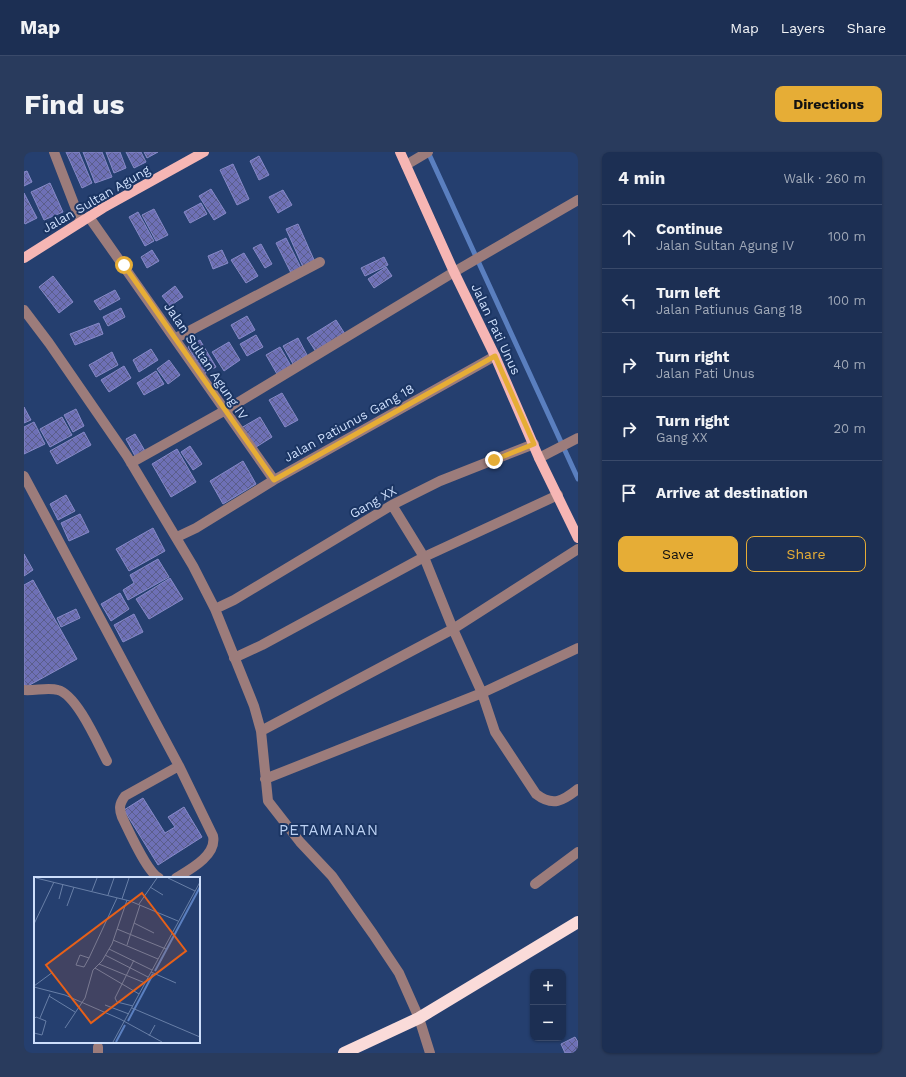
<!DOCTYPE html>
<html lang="en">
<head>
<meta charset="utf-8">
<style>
	body { margin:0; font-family:"Work Sans",sans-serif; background:#293b5d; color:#f1f3f6 }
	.controls { position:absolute; right:12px; bottom:12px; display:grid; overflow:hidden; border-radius:8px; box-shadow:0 1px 3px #0004 }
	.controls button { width:36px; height:36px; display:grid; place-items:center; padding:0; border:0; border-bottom:1px solid #3a4a6a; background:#1c2f53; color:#f1f3f6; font:20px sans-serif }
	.stop { position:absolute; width:12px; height:12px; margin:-9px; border:3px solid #e6ad36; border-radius:50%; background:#fff }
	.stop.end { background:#e6ad36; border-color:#fff; box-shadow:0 1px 4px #0008 }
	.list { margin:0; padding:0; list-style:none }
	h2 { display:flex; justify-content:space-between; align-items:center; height:52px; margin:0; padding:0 16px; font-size:17px }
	h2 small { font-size:13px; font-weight:400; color:#a0a9b8 }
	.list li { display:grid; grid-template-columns:26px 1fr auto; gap:12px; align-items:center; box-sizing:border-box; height:64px; padding:0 16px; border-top:1px solid #3a4a6a }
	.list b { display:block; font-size:15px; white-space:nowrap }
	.list p { margin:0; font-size:13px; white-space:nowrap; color:#a0a9b8 }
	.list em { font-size:13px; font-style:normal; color:#a0a9b8 }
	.actions { display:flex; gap:8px; padding:12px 16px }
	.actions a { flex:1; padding:9px 0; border:1px solid #e6ad36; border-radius:8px; text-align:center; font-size:14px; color:#e6ad36 }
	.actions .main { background:#e6ad36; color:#111 }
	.icon { flex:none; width:22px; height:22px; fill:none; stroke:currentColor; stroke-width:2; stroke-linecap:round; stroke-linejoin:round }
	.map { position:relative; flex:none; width:554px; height:901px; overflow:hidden; border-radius:8px }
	header { display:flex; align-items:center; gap:24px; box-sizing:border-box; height:56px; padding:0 20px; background:#1c2f53; border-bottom:1px solid #3a4a6a }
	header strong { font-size:19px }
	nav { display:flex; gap:22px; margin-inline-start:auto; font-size:14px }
	.intro { display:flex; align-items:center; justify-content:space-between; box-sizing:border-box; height:96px; padding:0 24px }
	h1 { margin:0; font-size:28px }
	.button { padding:10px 18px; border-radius:8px; background:#e6ad36; color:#111; font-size:14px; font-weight:700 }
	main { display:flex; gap:24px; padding:0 24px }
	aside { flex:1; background:#1c2f53; border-radius:8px; box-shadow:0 1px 3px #0004 }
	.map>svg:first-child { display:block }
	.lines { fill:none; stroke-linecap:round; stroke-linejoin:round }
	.stream { stroke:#5a7fbf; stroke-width:5 }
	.building { fill:url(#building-cross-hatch); stroke:#888bc7 }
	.minor { stroke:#9c7c7b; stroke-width:10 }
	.major { stroke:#f6b6b4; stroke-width:10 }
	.highway { stroke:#fadbd9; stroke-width:12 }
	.route { stroke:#e6ad36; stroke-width:5 }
	.labels { text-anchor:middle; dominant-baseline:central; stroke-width:4; stroke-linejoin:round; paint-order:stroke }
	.street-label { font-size:13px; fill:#cddefb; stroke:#1b3563 }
	.quarter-label { font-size:15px; letter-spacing:1px; fill:#bdd2f4; stroke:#1b3563 }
	.inset-river { fill:none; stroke:#5a7fbf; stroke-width:2 }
	.inset-road { fill:none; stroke:#687fa7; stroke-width:1 }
	.view { fill:#e76018; fill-opacity:0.15; stroke:#e76018; stroke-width:2 }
	.inset-edge { fill:none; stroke:#cddefb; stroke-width:2 }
</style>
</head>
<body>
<header>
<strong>Map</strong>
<nav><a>Map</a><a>Layers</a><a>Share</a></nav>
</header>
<div class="intro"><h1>Find us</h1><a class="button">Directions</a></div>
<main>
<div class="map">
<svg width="554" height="901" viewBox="0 0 554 901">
	<defs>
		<pattern id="building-cross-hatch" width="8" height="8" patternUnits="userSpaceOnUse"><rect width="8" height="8" fill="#6e70b6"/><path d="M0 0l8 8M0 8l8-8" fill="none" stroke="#5b5e8b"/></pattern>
	</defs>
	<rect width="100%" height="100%" fill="#253f6f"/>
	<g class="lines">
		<path class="stream" d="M404,0l150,327"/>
	</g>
	<path class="building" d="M42,0h13l13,31 -10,5z
		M59,0h19l10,25 -17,6z
		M82,0h14l6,16 -12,5z
		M102,0h15l5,10 -12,6z
		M120,0h14l-11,6z
		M235,4l10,19 -10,5 -9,-19z
		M209,12l16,35 -12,6 -17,-35z
		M3,19l5,11 -8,4v-14z
		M26,31l13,29 -19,8 -13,-28z
		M187,37l15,24 -12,7 -15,-24z
		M259,38l9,15 -14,8 -9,-16z
		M0,41l13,25 -12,6 -1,-2z
		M177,51l6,11 -17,9 -6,-11z
		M130,57l14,26 -12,6 -14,-26z
		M114,60l16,29 -9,5 -16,-29z
		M274,72l17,38 -12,5 -17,-38z
		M262,86l15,30 -10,5 -15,-30z
		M237,92l11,20 -7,4 -12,-20z
		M128,98l7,11 -12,7 -6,-11z
		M198,98l6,13 -15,6 -5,-13z
		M220,101l14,23 -12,7 -15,-23z
		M360,105l4,8 -23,11 -4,-8z
		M362,115l6,9 -18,12 -6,-9z
		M29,124l20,26 -14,11 -20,-26z
		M151,134l8,11 -13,9 -8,-10z
		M91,138l5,9 -20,11 -6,-9z
		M97,156l4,9 -17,9 -5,-9z
		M223,164l8,14 -16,9 -8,-14z
		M312,168l9,14 -29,18 -9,-14z
		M75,171l4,11 -28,11 -5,-11z
		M232,183l7,12 -16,9 -7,-12z
		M274,186l9,17 -14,9 -10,-18z
		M176,188l16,27 -12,7 -16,-27z
		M205,190l11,18 -16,11 -12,-19z
		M256,195l11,19 -14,8 -11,-19z
		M127,197l7,11 -19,12 -6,-12z
		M88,200l6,13 -22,12 -7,-12z
		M145,208l11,15 -12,9 -11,-15z
		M100,214l7,12 -22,14 -8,-12z
		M132,219l8,13 -20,11 -7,-12z
		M258,241l16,27 -13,7 -16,-27z
		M0,255l7,13 -7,3z
		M52,257l8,17 -11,6 -9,-17z
		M38,265l10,18 -22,12 -10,-18z
		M236,265l12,20 -19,12 -12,-21z
		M10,270l11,22 -21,10v-27z
		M60,280l7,13 -34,19 -7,-13z
		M111,282l10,17 -10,5 -9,-17z
		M166,294l12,18 -9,6 -12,-18z
		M153,297l19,33 -25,15 -19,-33z
		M219,309l13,23 -33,20 -13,-23z
		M42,343l9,16 -17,9 -8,-16z
		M56,362l9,18 -20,9 -8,-18z
		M129,376l12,23 -36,20 -13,-22z
		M0,402l9,16 -9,6z
		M134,407l11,18 -41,23 -5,-10 11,-7 -4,-8z
		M146,426l13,21 -34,20 -13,-20z
		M9,428l44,79 -51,28 -2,-3v-99z
		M96,441l9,16 -18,12 -10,-17z
		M52,457l4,9 -19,9 -4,-9z
		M110,462l9,18 -20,10 -9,-17z
		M119,646l22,35 10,-6 -7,-10 16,-10 18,30 -44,28 -34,-55z
		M551,885l3,5v11h-13l-4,-9z"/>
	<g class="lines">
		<path class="minor" d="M30,0l27,70
			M382,13l22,-13
			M65,65l185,263
			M0,158l25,33 78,113 66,110 22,43 39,97 7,25 7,70 32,41 32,34 41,58 26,39 20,45 11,35
			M152,186l144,-76
			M515,306l39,-20
			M107,311l93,-52 230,-139 124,-72
			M0,324l155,290 34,70c4,19 -22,33 -37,42
			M368,353l32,52 29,72 29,64 13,39 41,62c17,13 27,7 42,-5
			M153,385l19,-9 78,-48 221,-124
			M191,457l19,-9 158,-95 48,-24 94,-37
			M210,506l28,-13 162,-88 134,-62
			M0,538c11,1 24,-3 34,0 19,5 40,54 49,71
			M237,579l192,-102 125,-80
			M241,627l217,-86 96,-45
			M135,726c-12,-6 -30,-47 -37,-61 -3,-8 -3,-13 3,-21l54,-30
			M511,732l43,-32
			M74,895v6"/>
		<path class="major" d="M376,0l54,120 41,84 44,102 39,80
			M0,106l79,-50 101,-56"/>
		<path class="highway" d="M320,901l75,-35 159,-96"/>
	</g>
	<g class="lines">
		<path class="route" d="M100,113l150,215 221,-124 39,88 -40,16"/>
	</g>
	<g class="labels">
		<g class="street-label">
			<text transform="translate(72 47) rotate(-30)">Jalan Sultan Agung</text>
			<text transform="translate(472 177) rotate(65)">Jalan Pati Unus</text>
			<text transform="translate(182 209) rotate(56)">Jalan Sultan Agung IV</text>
			<text transform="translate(325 271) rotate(-29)">Jalan Patiunus Gang 18</text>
			<text transform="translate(349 350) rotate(-30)">Gang XX</text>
		</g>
		<g class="quarter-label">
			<text x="305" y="678">PETAMANAN</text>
		</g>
	</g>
	<g transform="translate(10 725)">
		<rect width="166" height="166" fill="#253f6f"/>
		<path class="inset-river" d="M121,94l45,-84M94,144l25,-47M82,165l9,-17"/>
		<path class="inset-road" d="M2,1l94,23 48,20M134,1l27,13M116,10l13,8M58,14l5,-13M74,18l6,-17M25,22l4,-15M88,22l7,-21M105,27l18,-26M33,29l7,-19M100,46l20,10M0,47l20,-42M83,52l49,20M79,63l45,19M93,68l13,-40M75,72l43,21M71,78l43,22M55,81l-9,-3 -4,10 8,2 5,-9 28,-60M65,87l46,19M61,91l44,26M117,95l25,11M0,109l19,-14M0,110l31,8 55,24 42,23M15,119l26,16M71,128l24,9M99,129l-16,-4 -2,-4 19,-38M98,131l68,29M6,141l10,-24M0,142l2,-2 10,4 -4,14 -8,-2M31,151l20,-30 8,-28 9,-9 10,-17 15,-44M115,159l6,-11M79,165l87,-160"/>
		<path class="view" d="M108,16l44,58 -95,72 -45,-58z"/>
		<rect width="166" height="166" class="inset-edge"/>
	</g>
</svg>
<div class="controls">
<button>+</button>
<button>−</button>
</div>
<div class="stop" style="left:100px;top:113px"></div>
<div class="stop end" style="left:470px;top:308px"></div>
</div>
<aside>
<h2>4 min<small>Walk · 260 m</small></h2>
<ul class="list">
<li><svg class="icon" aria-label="ahead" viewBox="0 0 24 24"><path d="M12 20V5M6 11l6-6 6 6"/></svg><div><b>Continue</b><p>Jalan Sultan Agung IV</p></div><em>100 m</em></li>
<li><svg class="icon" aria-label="left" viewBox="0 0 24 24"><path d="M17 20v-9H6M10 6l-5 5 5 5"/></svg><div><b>Turn left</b><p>Jalan Patiunus Gang 18</p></div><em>100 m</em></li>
<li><svg class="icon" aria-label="right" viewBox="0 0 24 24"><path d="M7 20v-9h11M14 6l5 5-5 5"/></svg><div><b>Turn right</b><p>Jalan Pati Unus</p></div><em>40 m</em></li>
<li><svg class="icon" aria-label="right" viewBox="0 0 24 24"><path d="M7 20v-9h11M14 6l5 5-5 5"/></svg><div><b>Turn right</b><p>Gang XX</p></div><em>20 m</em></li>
<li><svg class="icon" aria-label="arrive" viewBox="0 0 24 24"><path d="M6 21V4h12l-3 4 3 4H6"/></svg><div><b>Arrive at destination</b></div></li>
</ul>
<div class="actions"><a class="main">Save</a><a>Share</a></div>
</aside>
</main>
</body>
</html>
